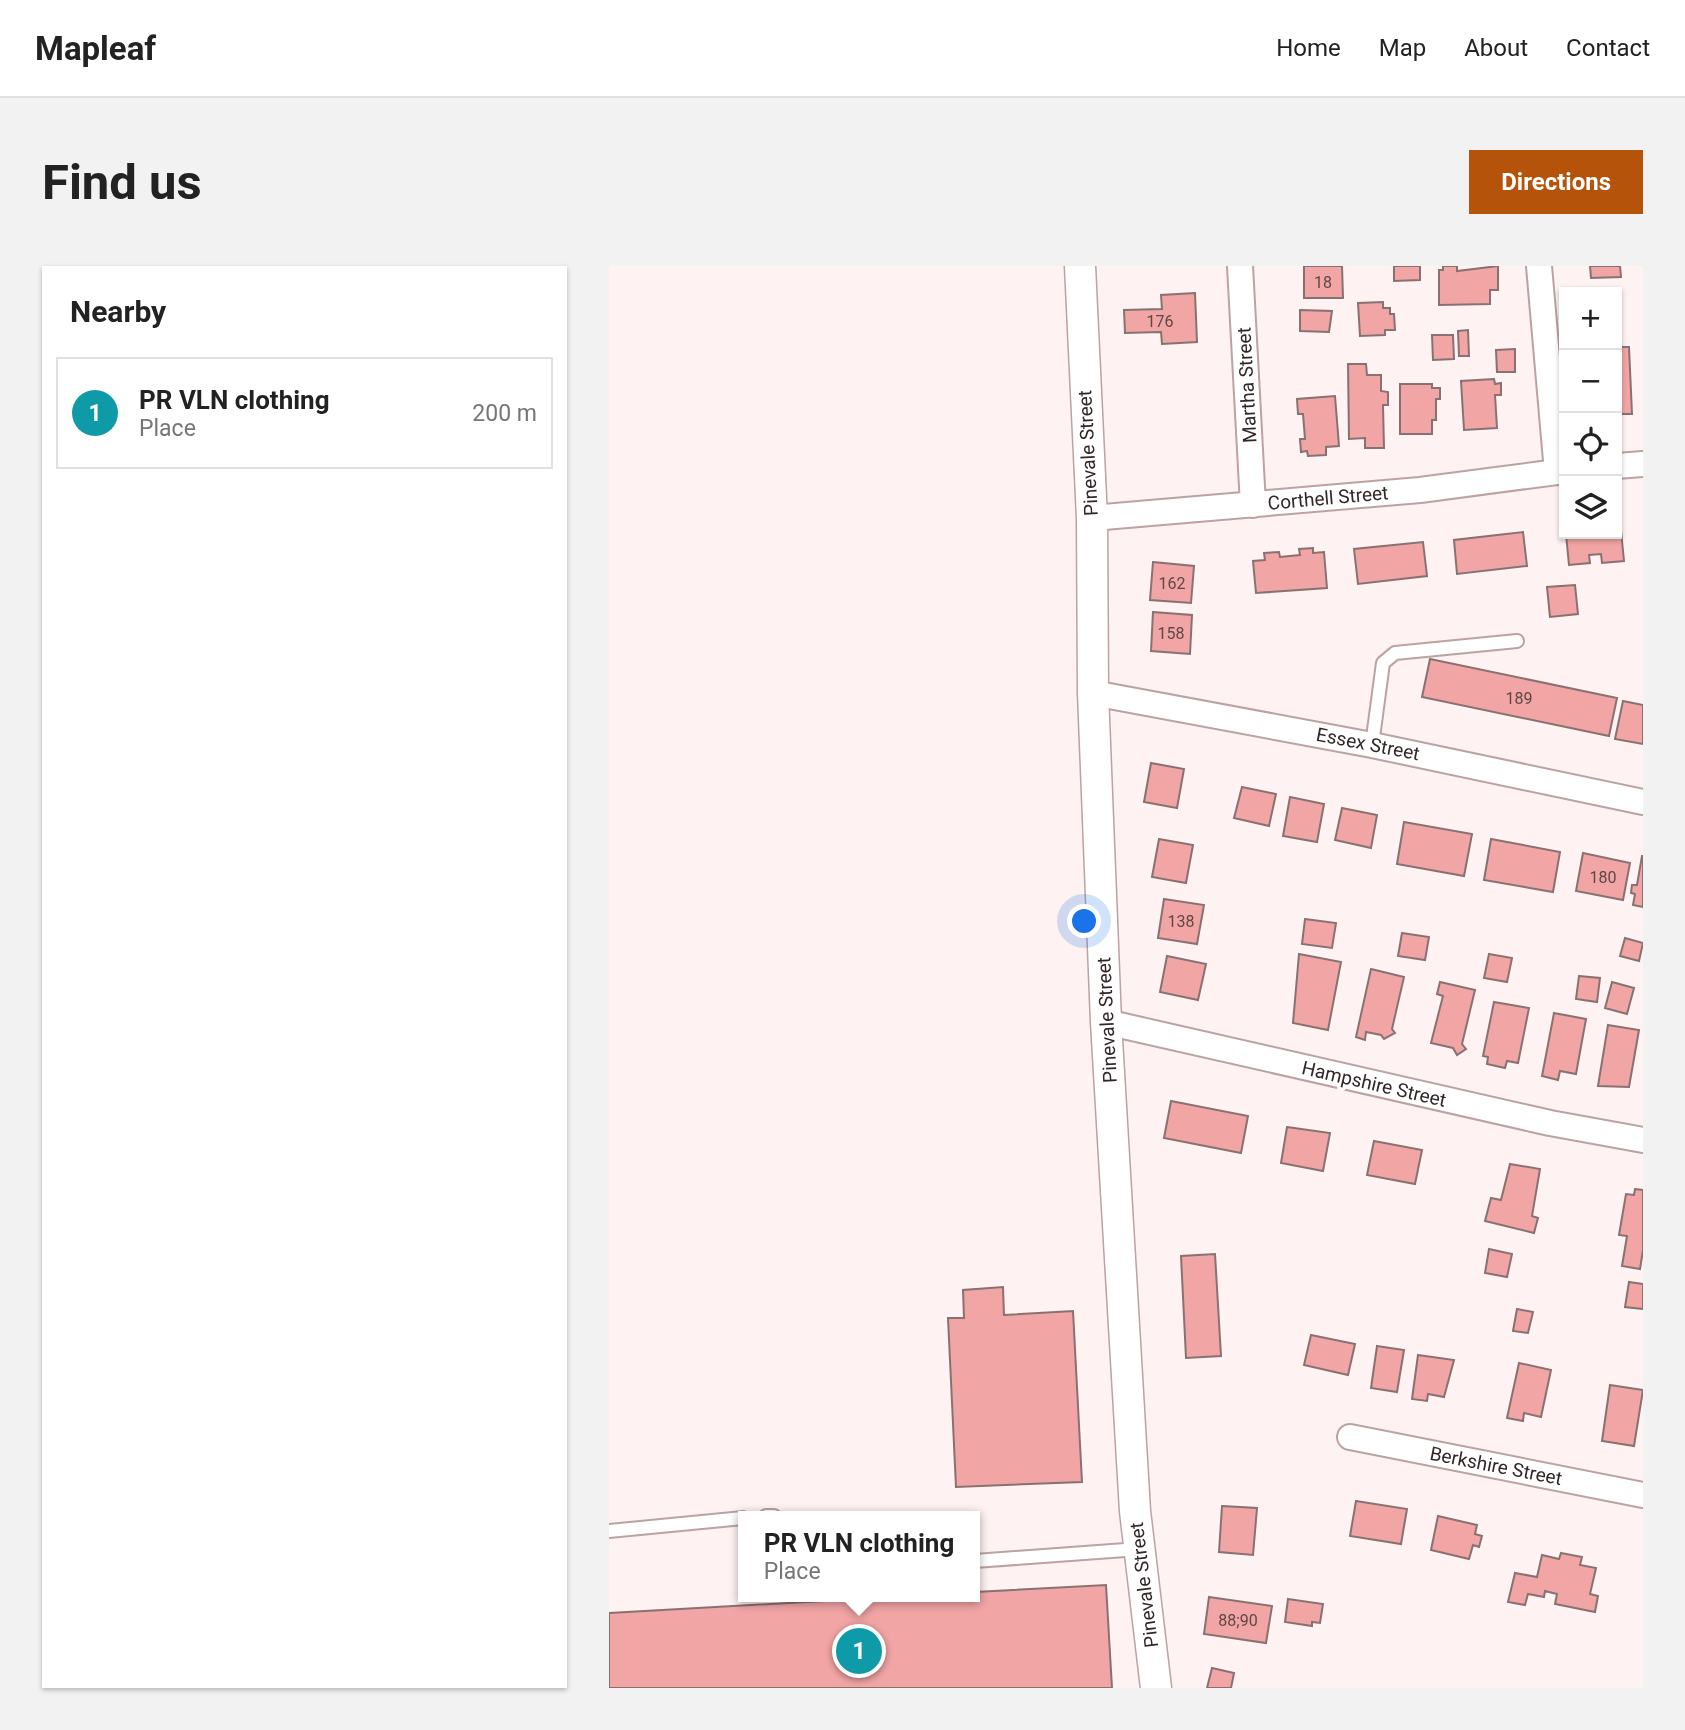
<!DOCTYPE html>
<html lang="en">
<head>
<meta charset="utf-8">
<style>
	body { margin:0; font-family:Roboto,sans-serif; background:#f2f2f2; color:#222 }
	.controls { position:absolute; right:21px; top:21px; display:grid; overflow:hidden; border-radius:0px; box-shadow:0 2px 5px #0004 }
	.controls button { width:63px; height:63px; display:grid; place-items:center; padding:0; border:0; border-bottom:2px solid #e0e0e0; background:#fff; color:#222; font:35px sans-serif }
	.you { position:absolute; left:476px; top:656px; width:24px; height:24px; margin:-18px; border:5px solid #fff; border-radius:50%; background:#1a73e8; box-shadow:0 0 0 10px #1a73e833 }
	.badge { display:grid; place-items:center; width:46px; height:46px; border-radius:50%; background:#b45309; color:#fff; font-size:23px; font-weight:700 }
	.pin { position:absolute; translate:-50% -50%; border:4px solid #fff; box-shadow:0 2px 7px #0006 }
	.popup { position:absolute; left:129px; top:1245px; width:242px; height:91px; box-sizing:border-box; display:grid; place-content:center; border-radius:0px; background:#fff; filter:drop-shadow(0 2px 5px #0005); font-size:23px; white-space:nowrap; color:#767676 }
	.popup b { font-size:26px; color:#222 }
	.popup::after { content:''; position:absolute; left:50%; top:100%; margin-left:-14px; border:14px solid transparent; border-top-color:#fff }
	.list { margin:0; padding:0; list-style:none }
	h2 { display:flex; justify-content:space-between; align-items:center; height:91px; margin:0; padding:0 28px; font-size:30px }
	h2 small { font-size:23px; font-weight:400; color:#767676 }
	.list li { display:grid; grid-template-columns:46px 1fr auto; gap:21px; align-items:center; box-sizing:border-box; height:112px; margin:0 14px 14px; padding:0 14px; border:2px solid #e0e0e0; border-radius:0px }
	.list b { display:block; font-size:26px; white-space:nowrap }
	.list p { margin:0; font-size:23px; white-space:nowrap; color:#767676 }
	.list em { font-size:23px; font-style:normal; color:#767676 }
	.icon { flex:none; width:38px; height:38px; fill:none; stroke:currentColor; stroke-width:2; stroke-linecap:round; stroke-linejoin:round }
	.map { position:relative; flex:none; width:1034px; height:1422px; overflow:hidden; border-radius:0px }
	header { display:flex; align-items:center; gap:42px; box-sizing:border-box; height:98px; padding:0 35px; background:#fff; border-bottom:2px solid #e0e0e0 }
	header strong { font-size:33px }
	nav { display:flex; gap:38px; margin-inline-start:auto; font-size:24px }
	.intro { display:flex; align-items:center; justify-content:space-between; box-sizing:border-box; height:168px; padding:0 42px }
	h1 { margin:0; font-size:49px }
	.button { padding:18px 32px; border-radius:0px; background:#b45309; color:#fff; font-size:24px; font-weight:700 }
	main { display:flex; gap:42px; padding:0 42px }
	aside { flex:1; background:#fff; border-radius:0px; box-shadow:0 2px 5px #0004 }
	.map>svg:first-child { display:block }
	.building { fill:#f2a5a5; stroke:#897171; stroke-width:2 }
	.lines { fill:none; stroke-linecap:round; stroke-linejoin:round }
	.service-casing { stroke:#bca2a2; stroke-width:16 }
	.minor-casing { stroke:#bca2a2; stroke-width:28 }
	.tertiary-casing { stroke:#bca2a2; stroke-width:33 }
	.service { stroke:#fff; stroke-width:12 }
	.minor { stroke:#fff; stroke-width:24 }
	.tertiary { stroke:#fff; stroke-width:30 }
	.labels { text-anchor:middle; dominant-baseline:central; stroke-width:7; stroke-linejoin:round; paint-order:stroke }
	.number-label { font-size:16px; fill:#614646 }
	.street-label { font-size:19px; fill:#312727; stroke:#fff }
</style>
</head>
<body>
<header>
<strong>Mapleaf</strong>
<nav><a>Home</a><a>Map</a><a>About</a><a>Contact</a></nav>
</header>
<div class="intro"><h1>Find us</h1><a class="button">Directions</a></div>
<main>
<aside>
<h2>Nearby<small></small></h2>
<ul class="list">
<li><span class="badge" style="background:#0f9aa8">1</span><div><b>PR VLN clothing</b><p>Place</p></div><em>200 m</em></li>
</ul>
</aside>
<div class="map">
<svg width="1034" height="1422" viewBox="0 0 1034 1422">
	<rect width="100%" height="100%" fill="#fef2f2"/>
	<path class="building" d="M695,0h38l1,32h-39z
		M785,0h26v14l-26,1z
		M834,0h14v5l41,-5v24h-8v14l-51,1v-35h4z
		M981,0h30l1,11 -30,1z
		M586,27l2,49 -35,2 -1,-12 -36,1 -1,-23 38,-1 -1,-14z
		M774,36v6h7v6h4l1,16h-10v5l-25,1 -2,-33z
		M691,44l32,1 -3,21 -29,-1z
		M859,64l1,26h-10l-1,-25z
		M823,69h21l1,24 -21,1z
		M1008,81h12l3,67h-14l-1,11z
		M906,83v23h-18l-1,-22z
		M739,98h18l1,11h14v16l7,1v13h-5l1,43h-19v-10l-16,1z
		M885,113l1,5 6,-1v12h-6l2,33 -33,2 -3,-49z
		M791,118h32v4h8v11h-4v21h-4v14h-32z
		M726,130l4,50 -13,1v8l-18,1 -1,-5 -6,1 -1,-13h5l-2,-25h-5l-1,-15z
		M1009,234l6,61 -22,2 -1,-9 -12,1 1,8 -21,2 -3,-31h51z
		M914,266l4,34 -70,8 -3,-34z
		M814,276l4,34 -69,8 -4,-35z
		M704,282v5l11,-1 3,36 -71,5 -3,-32 12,-1 -1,-7 15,-1 1,5 20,-2 -1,-6z
		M544,296l41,4 -3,37 -41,-3z
		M966,319l3,29 -28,3 -3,-30z
		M544,346l39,3 -2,39 -39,-3z
		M821,393l187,39 -8,38 -187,-39z
		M1014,435l20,4v39l-28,-5z
		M542,497l33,6 -7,39 -33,-6z
		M633,521l34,7 -7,32 -35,-8z
		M681,531l34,7 -7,38 -34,-6z
		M733,542l35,7 -6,33 -36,-8z
		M795,556l68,12 -8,42 -67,-12z
		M550,573l34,6 -7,38 -34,-6z
		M882,573l69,13 -7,40 -69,-12z
		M974,587l47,10 -7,37 -47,-9z
		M1033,590h1v51l-10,-2 2,-11 -4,-1 1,-8h5z
		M555,633l40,6 -7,39 -39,-6z
		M696,653l31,4 -4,25 -30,-4z
		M793,667l27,4 -4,23 -27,-4z
		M1016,672l18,5 -4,18 -19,-5z
		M690,688l42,8 -13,68 -35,-7z
		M880,688l23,4 -5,24 -23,-4z
		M558,690l39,8 -8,36 -38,-8z
		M762,703l33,8 -12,52 3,4 -11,6 -3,-4 -15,-3 -1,8 -9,-3z
		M970,710l21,2 -3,24 -21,-3z
		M831,716l35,8 -13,54 4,5 -9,6 -4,-7 -22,-5 12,-47 -6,-2z
		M1003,716l22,6 -7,26 -22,-6z
		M885,736l35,6 -11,55 -11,-2 -2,7 -18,-4 1,-7 -5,-1z
		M945,747l32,6 -10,55 -16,-3 -2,9 -16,-4z
		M999,759l31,5 -10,57 -31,-1z
		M562,835l77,15 -7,37 -77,-15z
		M678,861l43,6 -7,38 -42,-8z
		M765,875l48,9 -7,34 -48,-9z
		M901,898l30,5 -8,47 6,2 -4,15 -49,-12 6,-23 10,2z
		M1026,923l8,1v60l-3,19 -18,-3 5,-30 -8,-1 7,-41 8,1z
		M880,983l23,5 -5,23 -22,-4z
		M606,988l6,102 -35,2 -5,-102z
		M1020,1016l14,2v25l-18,-2z
		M394,1021l1,28 69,-4 9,171 -126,5 -8,-169h16l-1,-28z
		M908,1043l16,3 -5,21 -15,-2z
		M702,1069l44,9 -7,31 -44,-10z
		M768,1080l27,4 -7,42 -26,-4z
		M809,1089l36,5 -10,37 -16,-3 -1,7 -15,-2z
		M910,1097l32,7 -10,47 -17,-4 -1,8 -16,-3z
		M1001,1119l33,5 -9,56 -32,-5z
		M747,1235l51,8 -6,35 -51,-8z
		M613,1240l35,2 -4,47 -34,-3z
		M829,1250l39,9 -2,9 7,2 -3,11 -6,-2 -4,14 -38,-9z
		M952,1287l21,4 -2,8 16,3 -6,26 8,2 -3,16 -40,-8 2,-10 -12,-3 -1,6 -16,-3 -3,11 -17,-3 7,-29 22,4 5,-22 17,4z
		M497,1319l6,103h-503v-75l287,-16h79v-5z
		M600,1331l63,9 -6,37 -62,-9z
		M679,1333l35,5 -3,19 -8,-1v4l-27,-4z
		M603,1402l22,5 -3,15h-24z"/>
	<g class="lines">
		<g class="service-casing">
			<path id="service" d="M763,479l11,-82 12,-10 122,-12
				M157,1250h8
				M0,1265l134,-13
				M366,1295l164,-12"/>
		</g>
		<g class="minor-casing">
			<path id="minor" d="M631,0l13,239
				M930,0l18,206
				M1008,200l26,-2
				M483,252l328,-28 144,-19
				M484,427l279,52 271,57
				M497,756l444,101 93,17
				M741,1171l293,58"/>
		</g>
		<g class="tertiary-casing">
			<path id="tertiary" d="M471,0l12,252 1,175 13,329 29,489 21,177"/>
		</g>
		<use href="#service" class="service"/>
		<use href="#minor" class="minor"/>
		<use href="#tertiary" class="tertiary"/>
	</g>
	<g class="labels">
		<g class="number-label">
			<text x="714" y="16">18</text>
			<text x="551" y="55">176</text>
			<text x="563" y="317">162</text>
			<text x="562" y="367">158</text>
			<text x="910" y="432">189</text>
			<text x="994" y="611">180</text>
			<text x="572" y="655">138</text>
			<text x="629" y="1354">88;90</text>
		</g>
		<g class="street-label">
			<text transform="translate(638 119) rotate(-93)">Martha Street</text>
			<text transform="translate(479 187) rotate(-93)">Pinevale Street</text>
			<text transform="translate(719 232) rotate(-5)">Corthell Street</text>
			<text transform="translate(759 478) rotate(11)">Essex Street</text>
			<text transform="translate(498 754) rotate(-93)">Pinevale Street</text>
			<text transform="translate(765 818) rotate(13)">Hampshire Street</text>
			<text transform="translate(887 1200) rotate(11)">Berkshire Street</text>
			<text transform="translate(535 1319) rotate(-97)">Pinevale Street</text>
		</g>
	</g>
</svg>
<div class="controls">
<button>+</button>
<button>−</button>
<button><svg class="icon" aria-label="locate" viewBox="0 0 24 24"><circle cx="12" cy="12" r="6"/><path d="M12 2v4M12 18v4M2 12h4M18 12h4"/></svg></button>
<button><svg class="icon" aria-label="layers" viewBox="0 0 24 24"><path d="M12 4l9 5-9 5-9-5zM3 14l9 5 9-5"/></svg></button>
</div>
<div class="you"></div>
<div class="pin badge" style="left:250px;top:1385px;background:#0f9aa8">1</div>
<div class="popup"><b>PR VLN clothing</b>Place</div>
</div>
</main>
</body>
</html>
